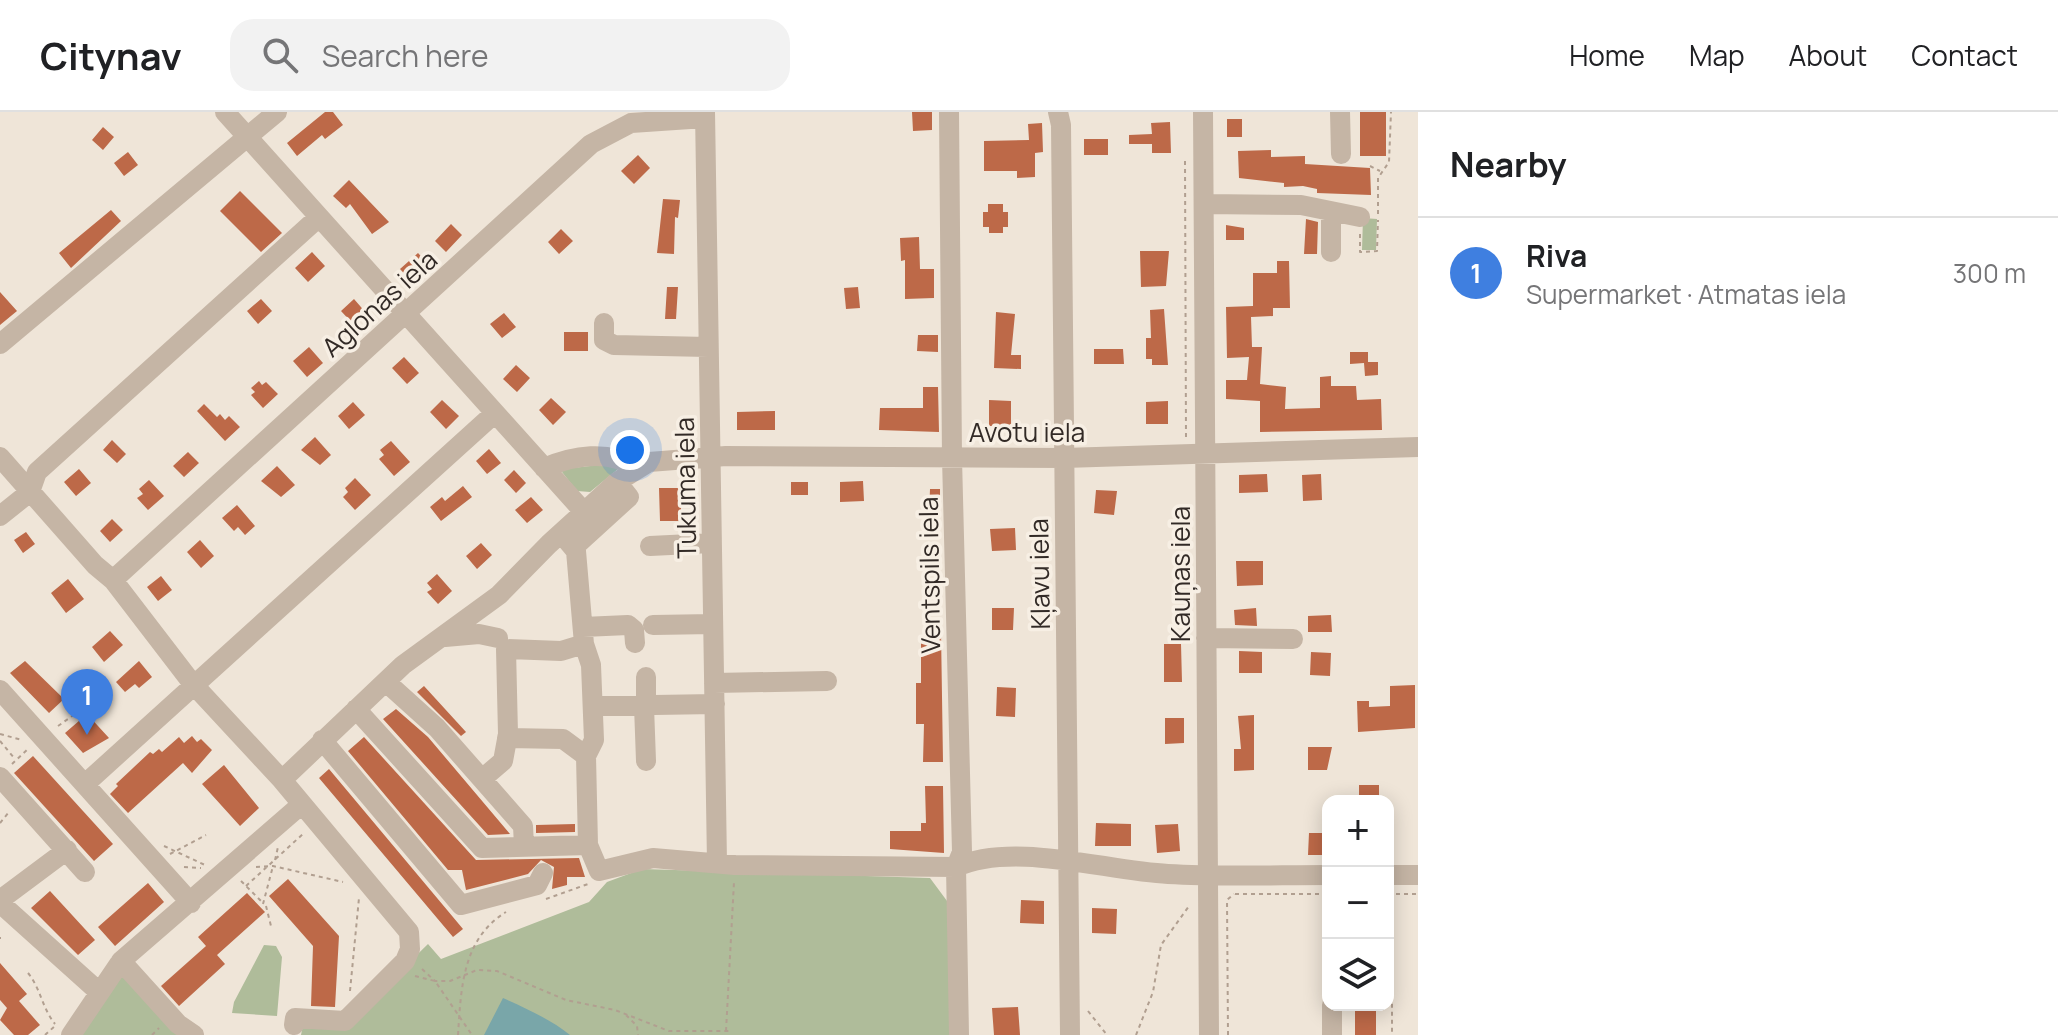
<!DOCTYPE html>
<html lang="en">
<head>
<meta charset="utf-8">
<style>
	body { margin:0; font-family:Manrope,sans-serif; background:#f2f2f2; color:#202124 }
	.controls { position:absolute; right:24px; bottom:24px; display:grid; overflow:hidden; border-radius:16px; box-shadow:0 4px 20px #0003 }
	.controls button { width:72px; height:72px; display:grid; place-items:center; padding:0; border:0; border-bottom:2px solid #e0e0e0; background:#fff; color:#202124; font:40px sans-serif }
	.you { position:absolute; left:630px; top:338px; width:28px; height:28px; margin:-20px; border:6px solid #fff; border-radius:50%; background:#1a73e8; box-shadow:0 0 0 12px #1a73e833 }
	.badge { display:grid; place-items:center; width:52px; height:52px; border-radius:50%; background:#b45309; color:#fff; font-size:26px; font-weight:700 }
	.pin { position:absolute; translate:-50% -66px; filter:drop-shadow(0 2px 4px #0008) }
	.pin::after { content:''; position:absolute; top:42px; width:28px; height:24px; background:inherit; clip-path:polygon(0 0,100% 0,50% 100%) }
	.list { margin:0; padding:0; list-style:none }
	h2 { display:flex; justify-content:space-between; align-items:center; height:104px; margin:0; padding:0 32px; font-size:34px }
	h2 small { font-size:26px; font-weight:400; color:#757577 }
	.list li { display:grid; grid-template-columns:52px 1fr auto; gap:24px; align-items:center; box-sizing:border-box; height:112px; padding:0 32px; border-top:2px solid #e0e0e0 }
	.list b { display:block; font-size:30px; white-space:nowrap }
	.list p { margin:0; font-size:26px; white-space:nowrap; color:#757577 }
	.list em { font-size:26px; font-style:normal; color:#757577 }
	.icon { flex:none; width:44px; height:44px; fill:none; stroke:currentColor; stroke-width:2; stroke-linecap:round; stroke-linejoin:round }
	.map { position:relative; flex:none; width:1418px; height:923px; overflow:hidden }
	header { display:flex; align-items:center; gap:48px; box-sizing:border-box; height:112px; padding:0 40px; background:#fff; border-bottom:2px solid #e0e0e0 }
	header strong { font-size:38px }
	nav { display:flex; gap:44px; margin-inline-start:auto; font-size:28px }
	.search { width:560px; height:72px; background:#f2f2f2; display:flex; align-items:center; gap:20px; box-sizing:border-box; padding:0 28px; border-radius:24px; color:#757577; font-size:30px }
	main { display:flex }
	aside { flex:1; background:#fff }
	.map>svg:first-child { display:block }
	.green { fill:#afbc9a }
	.water { fill:#79a6a9 }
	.building { fill:#bd6948 }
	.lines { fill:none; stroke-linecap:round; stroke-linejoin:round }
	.path { stroke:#b19f90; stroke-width:2; stroke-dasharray:4 4; stroke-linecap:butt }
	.minor { stroke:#c5b5a5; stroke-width:20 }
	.labels { text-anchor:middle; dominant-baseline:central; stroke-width:7; stroke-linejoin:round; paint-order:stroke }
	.street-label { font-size:26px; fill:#322a26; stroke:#f7efe4 }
</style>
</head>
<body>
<header>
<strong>Citynav</strong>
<div class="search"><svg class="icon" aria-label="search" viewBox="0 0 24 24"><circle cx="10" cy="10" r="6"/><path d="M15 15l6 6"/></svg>Search here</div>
<nav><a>Home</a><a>Map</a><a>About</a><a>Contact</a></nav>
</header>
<main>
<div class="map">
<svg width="1418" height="923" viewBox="0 0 1418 923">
	<rect width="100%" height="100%" fill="#efe5d8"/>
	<path class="green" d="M1363,106l14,1 -1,31h-14z
		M617,351l1,6 -28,23 -13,-1 -15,-19 1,-3z
		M642,757l288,9 20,27 2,130h-651l2,-10 41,1 84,-82 13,15 148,-57 18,-20z
		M264,833l12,1 6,11 -5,59 -45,-3 2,-11z
		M117,862l14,3 52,58h-107z"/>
	<path class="water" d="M503,886c22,10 49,22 67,37h-86z"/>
	<path class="building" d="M325,0h8l10,13 -18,14 -3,-4 -25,21 -10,-13z
		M912,0h20v18l-19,1z
		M1360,0h26v44h-26z
		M1227,7h15v18h-15z
		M1170,10l1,31h-19v-9h-23v-9l23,-1 -1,-11z
		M1042,11l1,29 -8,1v24l-18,1v-7h-33v-30l45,-1 -1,-16z
		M103,15l11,10 -11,13 -11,-10z
		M1084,27h24v16h-24z
		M1271,38v7l34,-1v8l65,4 1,27 -54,-2v-4l-14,-3 -19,1v-4l-45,-5 -1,-27z
		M128,40l10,13 -14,11 -10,-13z
		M638,43l12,13 -16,16 -13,-13z
		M349,68l40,42 -17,12 -22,-30 -4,4 -13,-12z
		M240,79l42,42 -21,19 -41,-41z
		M663,87l17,1 -2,18 -3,-1 -1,37 -17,-1z
		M988,92h15v8h5v15h-5v6h-14v-6h-6v-15h5z
		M111,98l10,11 -50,47 -12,-15z
		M1306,107l12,3 -1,32h-13z
		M451,112l11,11 -16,17 -11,-11z
		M1226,113l18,3v12h-18z
		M561,117l12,12 -14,13 -11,-12z
		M919,125l1,32h14v29l-29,1v-39l-4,1 -1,-23z
		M1140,139h29l-3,35 -25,1z
		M312,140l13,14 -17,16 -13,-14z
		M418,141l14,15 -18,16 -14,-15z
		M1277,149h12l1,47h-17v8l-22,1 1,30h10l-2,37 26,3 -1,22 35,-1v-31l11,-1v10h25l1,14 24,-1 1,31 -122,2v-31l-34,-2v-19h21l2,-23 -22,1 -1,-51 27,-1v-33h24z
		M667,175h11l-2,32h-11z
		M858,175l2,21 -14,1 -2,-21z
		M0,180l17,19 -17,14z
		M261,187l11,12 -14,13 -11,-13z
		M354,187l13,15 -13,11 -13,-14z
		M1164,197l4,56h-16v-6h-6v-21h5l-1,-28z
		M996,200l19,2 -4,41h10v14l-27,-1z
		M504,201l12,14 -14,11 -12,-14z
		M564,220h24v19h-24z
		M918,223h20v17l-21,-1z
		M309,235l14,16 -16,14 -14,-16z
		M1094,237h29l1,15h-30z
		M1350,240h18v10h10v13l-13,1 -1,-13 -14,1z
		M404,245l15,16 -12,11 -15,-16z
		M516,253l14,13 -13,14 -14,-13z
		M259,269l3,4 4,-3 12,12 -15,14 -12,-13 4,-3 -4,-4z
		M923,275h15l1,45 -60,-2 1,-22h43z
		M551,286l15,14 -13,13 -14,-15z
		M442,288l17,16 -13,13 -16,-17z
		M989,288l22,1v25h-22z
		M1168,289v23h-22v-22z
		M353,290l12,13 -16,14 -11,-13z
		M204,292l13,13 3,-3 5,6 4,-4 11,11 -15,14 -28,-30z
		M775,299v19h-38v-18z
		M315,325l16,18 -11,10 -19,-15z
		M112,328l14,14 -9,9 -14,-13z
		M391,329l19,21 -16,14 -15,-17 5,-4 -4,-5z
		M489,337l12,14 -14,11 -11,-13z
		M188,340l11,11 -15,14 -11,-11z
		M277,354l18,19 -14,12 -20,-16z
		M79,357l12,14 -15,13 -12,-14z
		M514,358l12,13 -10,10 -12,-13z
		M1267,362l1,18 -29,1v-18z
		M1321,362l1,26 -19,1 -1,-26z
		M355,366l16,17 -16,15 -12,-13 5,-5 -3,-4z
		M149,368l15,16 -16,14 -11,-12 6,-4 -4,-5z
		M863,369l1,20 -24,1v-20z
		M791,370h17v13h-17z
		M463,374l9,11 -31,24 -11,-14 12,-10 3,4z
		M659,376h22v33h-21z
		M930,377h10v26h-11z
		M1096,378l21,1 -3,24 -20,-2z
		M531,385l12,13 -16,13 -12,-13z
		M237,393l18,21 -10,9 -7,-8 -4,4 -12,-13z
		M112,407l11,11 -13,12 -10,-11z
		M1015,416l1,22 -24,1 -2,-22z
		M26,420l9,12 -12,9 -9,-13z
		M200,428l14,16 -13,12 -14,-16z
		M481,431l11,12 -15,14 -11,-13z
		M1236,449h27v24l-26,1z
		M437,462l15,17 -14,13 -11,-12 5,-3 -5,-6z
		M161,464l11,14 -14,11 -11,-14z
		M68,467l16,20 -18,14 -15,-20z
		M992,496h22l-1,22h-21z
		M1256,496l1,18 -22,-1 -1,-15z
		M1331,503l1,17h-24v-16z
		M110,519l13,14 -19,17 -12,-15z
		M927,519h14l2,131h-20l1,-38h-8v-41h5v-46h6z
		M1164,532h17l1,38h-18z
		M1239,539l23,1v21h-23z
		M1311,540l20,1 -1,23 -20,-1z
		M25,549l39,38 -15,14 -39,-40z
		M139,549l13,16 -13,11 -4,-4 -10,8 -9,-10z
		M1415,573v43l-57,4 -1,-31h12v6l21,-1v-20z
		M424,574l42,46 -5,4 -44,-44z
		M997,575l19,1 -1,29 -19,-1z
		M396,597l32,28 82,97 -22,1 -105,-116z
		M87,602l22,24 -26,15 -18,-20z
		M1254,603v55l-20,1v-22h7l-3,-33z
		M1165,606h19v25l-19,1z
		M192,624l5,6 4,-3 11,11 -20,23 -9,-10 -55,50 -18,-19 8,-8 -2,-2 34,-32 3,2 6,-5 3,3 17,-15 5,6z
		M364,625l112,123 103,-2 6,19h-18v8l-15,4 2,-22 -13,-7 -13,14 -62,16 -4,-20h-14l-100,-119z
		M1308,635h24l-5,23h-19z
		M33,644l80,88 -19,17 -80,-88z
		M224,653l35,43 -19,18 -38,-42z
		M329,657l134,160 -10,8 -134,-159z
		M1359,673h20v16h-20z
		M925,674h18l1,67 -54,-4v-18h31v-8h5z
		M1096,711l35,1v22h-36z
		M575,712v8l-39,1v-8z
		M1178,712l2,27 -23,2 -2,-28z
		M1309,721h16v22h-17z
		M288,767l51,57 -4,71 -24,-1 2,-60 -44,-50z
		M148,771l16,19 -49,44 -17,-19z
		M50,779l45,49 -17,15 -47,-47z
		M247,781l18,19 -48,43 8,9 -46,42 -18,-20 45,-40 -8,-9z
		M1021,788l23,1v23l-24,-1z
		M1092,796l25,1 -1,25 -24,-1z
		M0,851l27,31 -8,7 21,24 -12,10h-14l-14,-15 7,-12 -7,-8z
		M1355,893h21v30h-21z
		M1018,895l2,28h-26l-2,-27z"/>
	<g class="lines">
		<path class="path" d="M1185,49l1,278
			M1370,54l10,5
			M1378,102v-36l11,-16 2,-50
			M1360,122v18l17,-1 1,-31
			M58,614l17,-12 23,-6
			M0,622l22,6
			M0,629l15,18
			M12,652l16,-15
			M0,711l9,-11
			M164,734l41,19
			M170,742l36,-19
			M275,748l3,-13
			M184,755l17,1
			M256,755l17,-1 70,16
			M241,769l21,21
			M246,774l58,-53
			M1235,782h93
			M1388,782h30
			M546,787l42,-15
			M263,792l10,-38
			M266,794l5,20
			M0,826h1
			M422,857l13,12h15l27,-11 20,1 69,29 49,10 54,21h63
			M28,861c13,16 14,35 27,51
			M415,864l20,5 37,54
			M1388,877l4,6v40
			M350,879l9,-93
			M1088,899l19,24
			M626,903l11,11 1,9
			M726,919l8,-149
			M45,923l11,-10
			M152,923l7,-7
			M458,923c3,-46 4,-96 48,-123
			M1136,923l17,-43 8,-47 28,-39
			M1228,923l-1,-135 7,-6"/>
		<path class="minor" d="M225,0l359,400
			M705,0l12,751
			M949,0l3,346 10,394 -6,15 3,168
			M1058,0l3,13 9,910
			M1203,0l6,923
			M1340,0l1,42
			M1204,92l97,1 59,12
			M1331,99v41
			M604,211v17l10,5 94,2
			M0,232l277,-232
			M0,345l95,108 18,15 79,103 90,97 127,152 1,17 -5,12 -60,60 -50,-3 -1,7
			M544,356c30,-13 64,-18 92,-1
			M0,404l30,-24 7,-20 282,-255
			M561,421l15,18 8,93 7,21 3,75 -8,16 2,89 11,26 54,-13 82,7 221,2c59,-26 149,4 212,7 53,3 107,1 160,1
			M650,434l61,-3
			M574,435l55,-50 -12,-15
			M113,468l478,-436 40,-21 74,-5
			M653,513l60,-1
			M583,515l45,-2 6,5 1,13
			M445,525l34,-3 19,4
			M1206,526l87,1
			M646,565v29
			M386,570l51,46 86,98 1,20
			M714,571l113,-2
			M0,578l191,213
			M593,594l122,-2
			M644,594l2,55
			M356,597l126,139 106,-3
			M507,626l56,1 23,17
			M322,628l139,165 76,-20 6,-12
			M0,665l85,95
			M482,667l21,-18 5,-27 -2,-85 55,2 23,-7
			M282,668l121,-115 96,-70 50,-51 68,-62 32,-20 77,-6 338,2 354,-11
			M85,672l410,-371
			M1388,763h30
			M0,788l67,-50
			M0,791l99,89
			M121,849l57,63 16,11
			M71,923l50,-74 181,-157
			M1332,923v-30"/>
	</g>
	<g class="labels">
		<g class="street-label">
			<text transform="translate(379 191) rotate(-42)">Aglonas iela</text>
			<text x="1027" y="320">Avotu iela</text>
			<text transform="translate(685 376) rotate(-91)">Tukuma iela</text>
			<text transform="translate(1039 462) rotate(-91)">Kļavu iela</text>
			<text transform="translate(1180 462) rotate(-90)">Kauņas iela</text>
			<text transform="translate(929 463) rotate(-91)">Ventspils iela</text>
		</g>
	</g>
</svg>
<div class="controls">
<button>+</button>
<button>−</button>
<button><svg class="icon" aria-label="layers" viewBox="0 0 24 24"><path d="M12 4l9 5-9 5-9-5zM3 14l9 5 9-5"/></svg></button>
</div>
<div class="you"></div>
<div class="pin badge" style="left:87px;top:623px;background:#3f7fe0">1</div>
</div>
<aside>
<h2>Nearby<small></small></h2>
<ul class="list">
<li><span class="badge" style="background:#3f7fe0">1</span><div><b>Riva</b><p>Supermarket · Atmatas iela</p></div><em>300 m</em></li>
</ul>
</aside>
</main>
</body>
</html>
